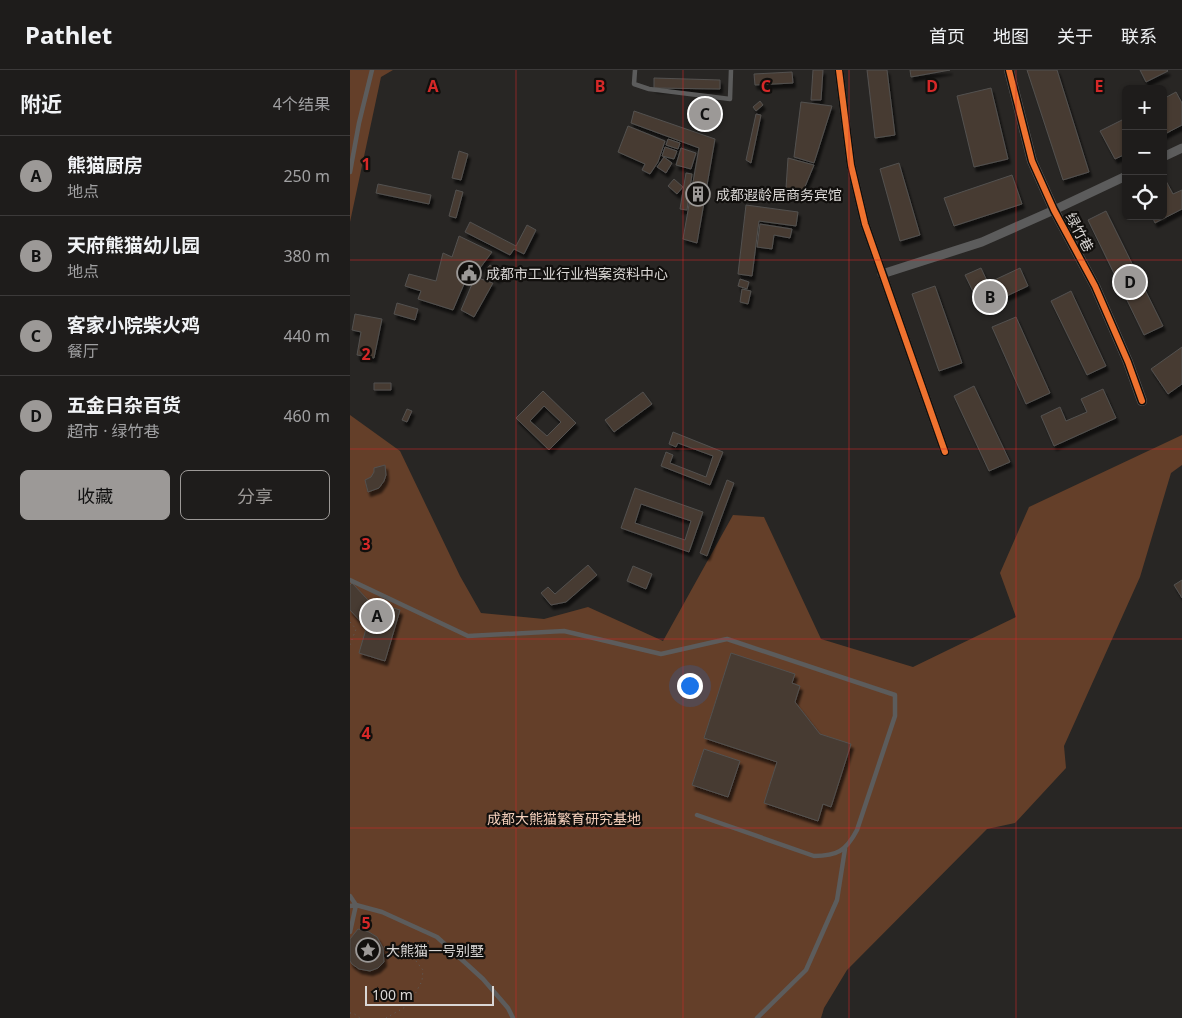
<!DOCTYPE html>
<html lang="zh">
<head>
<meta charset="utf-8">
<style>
	body { margin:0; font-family:"Noto Sans","Noto Sans SC",sans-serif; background:#2b2928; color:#f1f3f6 }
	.controls { position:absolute; right:15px; top:15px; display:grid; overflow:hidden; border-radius:8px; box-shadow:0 1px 4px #0004 }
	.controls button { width:45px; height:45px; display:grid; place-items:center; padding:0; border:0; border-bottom:1px solid #3c3a3a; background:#1e1c1b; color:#f1f3f6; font:25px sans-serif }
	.scale { position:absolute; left:15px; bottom:12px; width:129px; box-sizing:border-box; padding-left:5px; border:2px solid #dad7d5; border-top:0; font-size:14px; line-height:18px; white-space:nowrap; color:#dad7d5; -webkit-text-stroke:4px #110f0d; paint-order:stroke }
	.you { position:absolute; left:339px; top:615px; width:18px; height:18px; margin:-12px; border:4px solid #fff; border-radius:50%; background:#1a73e8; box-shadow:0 0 0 8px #1a73e833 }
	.badge { display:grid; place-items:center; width:32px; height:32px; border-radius:50%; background:#9c9997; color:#111; font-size:16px; font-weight:700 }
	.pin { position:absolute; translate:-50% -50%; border:2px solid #fff; box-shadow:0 1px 5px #0006 }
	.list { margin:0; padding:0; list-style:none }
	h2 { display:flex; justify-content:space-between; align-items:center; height:65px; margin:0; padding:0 20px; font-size:21px }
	h2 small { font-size:16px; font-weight:400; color:#a1a1a3 }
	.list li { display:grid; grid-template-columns:32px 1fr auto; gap:15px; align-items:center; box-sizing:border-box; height:80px; padding:0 20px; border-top:1px solid #3c3a3a }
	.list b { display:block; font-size:19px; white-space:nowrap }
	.list p { margin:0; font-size:16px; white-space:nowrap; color:#a1a1a3 }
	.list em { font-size:16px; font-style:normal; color:#a1a1a3 }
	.actions { display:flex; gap:10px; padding:15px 20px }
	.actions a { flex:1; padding:11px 0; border:1px solid #9c9997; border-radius:8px; text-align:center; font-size:18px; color:#9c9997 }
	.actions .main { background:#9c9997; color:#111 }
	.icon { flex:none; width:28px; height:28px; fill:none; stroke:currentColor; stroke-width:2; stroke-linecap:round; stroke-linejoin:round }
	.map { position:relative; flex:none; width:832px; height:948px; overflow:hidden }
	header { display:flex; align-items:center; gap:30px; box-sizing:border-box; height:70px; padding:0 25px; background:#1e1c1b; border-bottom:1px solid #3c3a3a }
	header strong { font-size:24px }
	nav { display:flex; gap:28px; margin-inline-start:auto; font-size:18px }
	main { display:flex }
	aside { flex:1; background:#1e1c1b }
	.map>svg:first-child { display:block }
	.park { fill:#643f29 }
	.building { fill:#463b33; stroke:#53514f; fill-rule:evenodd; filter:url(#shadow) }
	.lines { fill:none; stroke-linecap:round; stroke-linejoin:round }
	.path { stroke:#5e5d5d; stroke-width:1; stroke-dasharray:1 4; stroke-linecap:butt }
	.service { stroke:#5c5c5c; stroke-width:4.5 }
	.minor { stroke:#5c5c5c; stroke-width:9 }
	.tertiary { stroke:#5c5c5c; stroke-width:10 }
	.cycleway-casing { stroke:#110f0d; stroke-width:9 }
	.cycleway { stroke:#ef722f; stroke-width:6 }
	.grid { fill:none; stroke:#d62828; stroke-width:1; stroke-opacity:0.55 }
	.labels { text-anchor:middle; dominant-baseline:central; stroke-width:4.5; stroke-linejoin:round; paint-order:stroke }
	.poi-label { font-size:14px; fill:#dad7d5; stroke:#110f0d; text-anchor:start }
	.street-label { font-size:14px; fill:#dad7d5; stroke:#110f0d }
	.park-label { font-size:14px; fill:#f5d0bc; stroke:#110f0d }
	.grid-label { font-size:16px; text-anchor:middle; font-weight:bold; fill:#d62828; stroke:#110f0d; stroke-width:4.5; stroke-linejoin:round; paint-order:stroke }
</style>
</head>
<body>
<header>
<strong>Pathlet</strong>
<nav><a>首页</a><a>地图</a><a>关于</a><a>联系</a></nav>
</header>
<main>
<aside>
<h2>附近<small>4个结果</small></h2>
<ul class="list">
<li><span class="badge">A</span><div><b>熊猫厨房</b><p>地点</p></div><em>250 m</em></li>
<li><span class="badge">B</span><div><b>天府熊猫幼儿园</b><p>地点</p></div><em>380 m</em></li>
<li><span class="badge">C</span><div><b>客家小院柴火鸡</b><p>餐厅</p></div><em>440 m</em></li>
<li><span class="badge">D</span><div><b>五金日杂百货</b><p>超市 · 绿竹巷</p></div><em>460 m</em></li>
</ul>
<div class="actions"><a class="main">收藏</a><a>分享</a></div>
</aside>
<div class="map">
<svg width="832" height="948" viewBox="0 0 832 948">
	<defs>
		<filter id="shadow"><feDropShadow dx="2.5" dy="4.5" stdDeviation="1" flood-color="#0009"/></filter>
	</defs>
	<rect width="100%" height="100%" fill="#282624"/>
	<path class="park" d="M0,0h43l-12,7 -31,145z
		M0,345l50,36 60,125 21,37 63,6 44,-12 75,34 70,-126 31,2 57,122 92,28 103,-50 -16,-44 29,-66 153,-72v30l-11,8 -31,104 -76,169 2,22 -51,55 -28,6 -140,141 -23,38 -3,10h-471z"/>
	<path class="building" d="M463,0h10l-2,30h-10z
		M517,0h20l8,65 -20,3z
		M560,0h40l-39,7z
		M677,0h30l32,102 -26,8z
		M790,0h27l1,1 -22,11z
		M442,2l1,11 -38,2 -1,-11z
		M304,8l66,2v9l-66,-1z
		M641,18l17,71 -34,8 -17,-71z
		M826,22l6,11v22l-19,10v-36z
		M410,31l3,4 -7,6 -3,-4z
		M451,32l31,4 -18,57 -20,-6z
		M354,33l8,3 -6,19 -8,-3z
		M284,41l81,28 -18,104 -14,-4 16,-91 -68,-25z
		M406,44l5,1 -10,48 -5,-3z
		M776,48v36l-11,5 -15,-28z
		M278,56l37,15 -7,21 -8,12 -8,-4 3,-6 -27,-12z
		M318,69l12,4 -2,6 -12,-4z
		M315,77l12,4 -3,8 -12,-3z
		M331,78l15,5 -5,16 -15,-4z
		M109,81l9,3 -7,26 -9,-2z
		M314,87l8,6 -6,10 -9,-6z
		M438,88l26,7 -12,29 -16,-6z
		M549,93l21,72 -20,6 -20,-72z
		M336,103l6,1 -5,36 -7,-1z
		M662,105l10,29 -68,22 -10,-28z
		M324,109l9,8 -6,7 -9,-8z
		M816,111l7,13 9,-4v19l-27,14 -3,-7h11v-34z
		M28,114l53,11 -2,9 -53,-11z
		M106,120l7,2 -7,26 -7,-2z
		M396,135l52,7 -2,14 -37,-5 -7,55 -14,-2z
		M756,141l57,115 -19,9 -56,-115z
		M120,152l46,24 11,-21 9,5 -12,24 -10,-5 -4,6 -45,-23z
		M410,154l32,5 -2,9 -16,-3 -2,14 -15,-2z
		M109,166l33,16 -15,20 -7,-2 -17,40 -35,-11 3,-8 -16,-5 4,-12 27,7 7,-28 9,4z
		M140,195l11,9 -4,5 -11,-9z
		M631,198l7,15 32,-15 8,18 -47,22 -16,-33z
		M125,207l18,6 -19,34 -13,-7z
		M390,209l9,3 -2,7 -9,-3z
		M585,216l27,77 -23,8 -27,-77z
		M392,219l9,2 -3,13 -8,-2z
		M721,221l35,75 -19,9 -36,-74z
		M47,233l21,6 -3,11 -21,-6z
		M5,244l27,5 -8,39 -17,-3 4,-23 -9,-2z
		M666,247l34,76 -24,11 -34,-77z
		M832,277v37l-14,10 -17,-25z
		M24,313h17v7h-17z
		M624,316l36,76 -21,9 -35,-75z
		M753,319l13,29 -62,28 -13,-30 19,-9 6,14 21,-9 -6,-13z
		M193,321l33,32 -27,27 -33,-32zM194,336l17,16 -14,14 -17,-15z
		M293,322l9,12 -38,28 -9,-12z
		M57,339l5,2 -5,11 -5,-2z
		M323,362l50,20 -13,33 -49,-19 5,-14 7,3 -3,8 36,14 7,-21 -35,-13 -2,4 -7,-3z
		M35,395l1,10 -2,6 -5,7 -11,4 -3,-12 6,-3 3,-5v-4z
		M377,410l7,3 -27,73 -7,-3z
		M285,418l68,24 -14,40 -68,-24zM291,434l50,17 -6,19 -50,-17z
		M238,495l9,10 -31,27 -15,3 -10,-12 7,-6 7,7z
		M283,496l19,8 -6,15 -19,-8z
		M832,510v18l-8,-13z
		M2,513l16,17 32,10 -15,51 -26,-8 7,-24 3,-3 -4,-3 -2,1 -13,-14v-25z
		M381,583l64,21 -3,9 8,3 -5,16 25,32 31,10 -20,63 -8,-3 -5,17 -54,-18 13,-41 -73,-24z
		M354,679l36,12 -12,36 -36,-12z
		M8,859l11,3 8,5 6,11 1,14 -6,6 -8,3 -11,-2 -7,-5 -2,-3v-22z"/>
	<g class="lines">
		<path class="path" d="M0,552l6,7 -6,16
			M34,877l34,-1 11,-5
			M0,943h3l7,5
			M36,948l21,-12 7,-10 8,-15 1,-11 -7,-9 -3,-7 5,-8"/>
		<path class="service" d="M285,0l-1,14 15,5 81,10 1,-29
			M0,102l9,-49 13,-53
			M0,510l118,56 96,-5 97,23 66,-15 168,56v21l-38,114c-11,21 -20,26 -43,26l-117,-41
			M0,826l6,9 26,7 55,25 46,42 25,29 5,10
			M0,836l6,-1 -6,27
			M407,948l49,-48 31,-70 8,-51"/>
		<path class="minor" d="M489,0l12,95 14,59 80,228
			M813,87l19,-9
			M532,204l100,-32 72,-32 72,-34"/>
		<path class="tertiary" d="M659,0l23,91 22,49 41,76 33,76 14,39"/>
		<g class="cycleway-casing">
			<path id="cycleway" d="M489,0l12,95 14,59 80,228
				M659,0l23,91 22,49 41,76 33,76 14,39"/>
		</g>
		<use href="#cycleway" class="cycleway"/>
	</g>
	<path class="grid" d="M166,0v948M333,0v948M499,0v948M666,0v948M0,190h832M0,379h832M0,569h832M0,758h832"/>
	<defs>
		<g id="building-ring" transform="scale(1.25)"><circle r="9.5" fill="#110f0d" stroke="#9c9997" stroke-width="1.5"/><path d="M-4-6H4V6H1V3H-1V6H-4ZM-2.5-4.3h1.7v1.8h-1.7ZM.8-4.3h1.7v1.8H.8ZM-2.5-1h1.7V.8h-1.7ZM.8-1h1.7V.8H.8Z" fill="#9c9997"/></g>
		<g id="civic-ring" transform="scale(1.25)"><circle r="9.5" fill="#110f0d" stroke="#9c9997" stroke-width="1.5"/><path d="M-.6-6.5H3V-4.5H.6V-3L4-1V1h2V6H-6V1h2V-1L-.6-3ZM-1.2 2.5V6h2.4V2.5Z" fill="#9c9997"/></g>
		<g id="sight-ring" transform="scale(1.25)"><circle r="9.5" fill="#110f0d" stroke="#9c9997" stroke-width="1.5"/><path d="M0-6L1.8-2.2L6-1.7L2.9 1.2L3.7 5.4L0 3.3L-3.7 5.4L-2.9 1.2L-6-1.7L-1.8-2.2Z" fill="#9c9997"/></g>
	</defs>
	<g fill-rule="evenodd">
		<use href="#building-ring" x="348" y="124"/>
		<use href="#civic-ring" x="119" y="203"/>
		<use href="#sight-ring" x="18" y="880"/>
	</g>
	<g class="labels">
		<g class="poi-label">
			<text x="366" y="124">成都遐龄居商务宾馆</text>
			<text x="136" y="203">成都市工业行业档案资料中心</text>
			<text x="36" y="880">大熊猫一号别墅</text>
		</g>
		<g class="street-label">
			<text transform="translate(730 162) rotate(62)">绿竹巷</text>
		</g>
		<g class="park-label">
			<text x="214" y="748">成都大熊猫繁育研究基地</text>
		</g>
	</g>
	<g class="grid-label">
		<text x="83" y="22">A</text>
		<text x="250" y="22">B</text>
		<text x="416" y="22">C</text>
		<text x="582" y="22">D</text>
		<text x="749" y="22">E</text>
		<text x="16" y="100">1</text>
		<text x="16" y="290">2</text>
		<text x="16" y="480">3</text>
		<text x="16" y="669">4</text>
		<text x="16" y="859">5</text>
	</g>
</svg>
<div class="controls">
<button>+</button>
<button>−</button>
<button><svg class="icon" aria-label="locate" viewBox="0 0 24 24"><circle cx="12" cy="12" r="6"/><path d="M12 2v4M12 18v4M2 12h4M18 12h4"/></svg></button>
</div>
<div class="scale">100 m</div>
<div class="you"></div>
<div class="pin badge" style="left:27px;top:546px">A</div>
<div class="pin badge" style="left:640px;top:227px">B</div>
<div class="pin badge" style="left:355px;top:44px">C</div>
<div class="pin badge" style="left:780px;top:212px">D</div>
</div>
</main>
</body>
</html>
